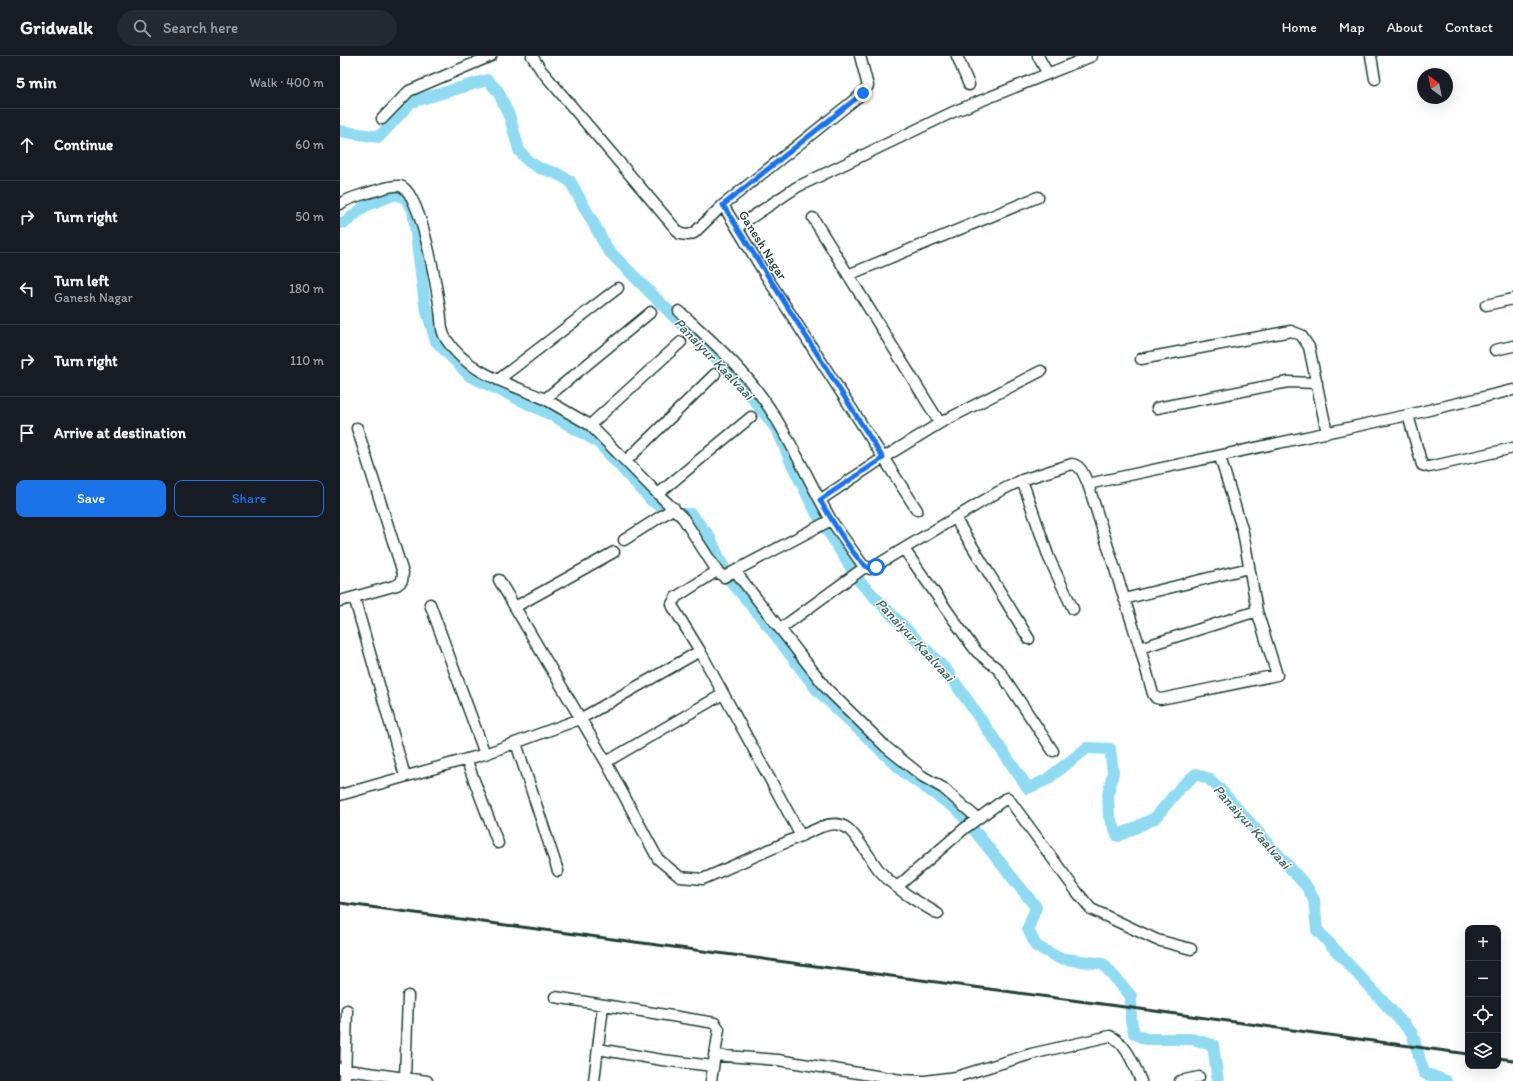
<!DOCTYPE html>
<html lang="en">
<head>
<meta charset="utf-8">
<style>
	body { margin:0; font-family:Itim,sans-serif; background:#242831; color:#f1f3f6 }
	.controls { position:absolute; right:12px; bottom:12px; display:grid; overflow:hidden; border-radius:8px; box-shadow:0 4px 16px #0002 }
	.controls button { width:36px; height:36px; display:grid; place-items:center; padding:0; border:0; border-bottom:1px solid #363941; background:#171b24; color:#f1f3f6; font:20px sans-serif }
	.compass { position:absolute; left:1077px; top:12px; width:36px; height:36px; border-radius:50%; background:#171b24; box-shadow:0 4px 16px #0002; rotate:328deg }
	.stop { position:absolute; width:12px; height:12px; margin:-9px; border:3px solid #1a73e8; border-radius:50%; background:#fff }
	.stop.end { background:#1a73e8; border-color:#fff; box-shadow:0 1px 4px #0008 }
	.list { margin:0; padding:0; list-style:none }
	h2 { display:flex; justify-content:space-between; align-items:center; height:52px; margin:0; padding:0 16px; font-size:17px }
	h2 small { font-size:13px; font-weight:400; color:#9ea1a6 }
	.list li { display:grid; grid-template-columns:26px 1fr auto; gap:12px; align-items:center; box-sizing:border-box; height:72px; padding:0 16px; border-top:1px solid #363941 }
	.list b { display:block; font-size:15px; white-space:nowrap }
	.list p { margin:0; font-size:13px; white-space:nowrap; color:#9ea1a6 }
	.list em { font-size:13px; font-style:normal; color:#9ea1a6 }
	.actions { display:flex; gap:8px; padding:12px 16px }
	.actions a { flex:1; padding:9px 0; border:1px solid #1a73e8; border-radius:8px; text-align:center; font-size:14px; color:#1a73e8 }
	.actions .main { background:#1a73e8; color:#fff }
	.icon { flex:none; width:22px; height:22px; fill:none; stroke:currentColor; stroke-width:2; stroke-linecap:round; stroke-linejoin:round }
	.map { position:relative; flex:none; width:1173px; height:1025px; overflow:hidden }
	header { display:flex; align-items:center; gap:24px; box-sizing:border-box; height:56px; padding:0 20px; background:#171b24; border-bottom:1px solid #363941 }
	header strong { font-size:19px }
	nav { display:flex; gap:22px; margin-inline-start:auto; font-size:14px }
	.search { width:280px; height:36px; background:#242831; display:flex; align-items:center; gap:10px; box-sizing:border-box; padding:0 14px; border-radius:22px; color:#9ea1a6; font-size:15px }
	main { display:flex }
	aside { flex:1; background:#171b24 }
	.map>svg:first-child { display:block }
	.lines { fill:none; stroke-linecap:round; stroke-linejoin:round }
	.canal { stroke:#91dbf2; stroke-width:12 }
	.minor-casing { stroke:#1f3d34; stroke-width:13 }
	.minor { stroke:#fff; stroke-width:10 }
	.rail { stroke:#1f3d34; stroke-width:3 }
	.route { stroke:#1a73e8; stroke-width:5 }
	.labels { text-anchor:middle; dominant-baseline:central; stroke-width:3; stroke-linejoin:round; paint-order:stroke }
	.street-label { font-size:13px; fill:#1f3d34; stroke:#fff }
	.water-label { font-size:14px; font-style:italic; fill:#3c6464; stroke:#fff }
</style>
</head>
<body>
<header>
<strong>Gridwalk</strong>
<div class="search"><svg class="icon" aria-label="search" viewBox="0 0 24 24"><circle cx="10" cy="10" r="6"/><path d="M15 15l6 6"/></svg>Search here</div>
<nav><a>Home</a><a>Map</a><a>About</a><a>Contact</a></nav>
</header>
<main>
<aside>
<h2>5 min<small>Walk · 400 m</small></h2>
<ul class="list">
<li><svg class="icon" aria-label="ahead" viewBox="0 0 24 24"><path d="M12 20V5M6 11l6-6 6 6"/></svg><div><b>Continue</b></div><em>60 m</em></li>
<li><svg class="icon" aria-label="right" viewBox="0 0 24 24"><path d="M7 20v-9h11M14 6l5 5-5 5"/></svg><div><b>Turn right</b></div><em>50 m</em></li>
<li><svg class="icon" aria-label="left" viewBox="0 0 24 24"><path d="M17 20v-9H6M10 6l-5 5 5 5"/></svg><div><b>Turn left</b><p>Ganesh Nagar</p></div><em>180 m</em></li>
<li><svg class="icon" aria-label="right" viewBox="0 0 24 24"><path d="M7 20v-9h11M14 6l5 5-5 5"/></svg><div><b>Turn right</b></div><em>110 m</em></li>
<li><svg class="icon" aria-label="arrive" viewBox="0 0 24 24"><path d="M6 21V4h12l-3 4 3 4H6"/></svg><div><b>Arrive at destination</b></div></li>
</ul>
<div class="actions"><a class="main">Save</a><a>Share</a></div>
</aside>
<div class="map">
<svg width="1173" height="1025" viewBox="0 0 1173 1025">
	<rect width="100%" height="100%" fill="#fff"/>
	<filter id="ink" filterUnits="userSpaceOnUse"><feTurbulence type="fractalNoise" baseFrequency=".025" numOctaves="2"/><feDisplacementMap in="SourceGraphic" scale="8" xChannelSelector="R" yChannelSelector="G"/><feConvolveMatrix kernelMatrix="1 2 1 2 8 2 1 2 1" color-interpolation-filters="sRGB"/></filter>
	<g filter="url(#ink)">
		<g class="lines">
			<path class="canal" d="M0,75l39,6 32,-35 76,-22 11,11 12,27 9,32 9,11 11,7 17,5 14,8 38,69 137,138 33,43 12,29 26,52 44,70 87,89 81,117 18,-8 41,-32 23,1 3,23 -5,23 1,21 9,20 37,-18 26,-31 15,-13 13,5 9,8 89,100 7,13 3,30 95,103 12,40 22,8
				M0,167l6,-1 19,-16 31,-12 9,4 8,12 12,95 11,36 34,35 84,40 44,26 54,59 9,5
				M337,458h14l18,22 20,43 41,49 48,63 88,83 52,36 78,97 -8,22 8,17 23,12 44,6 28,32v25l3,12 11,6h47l21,6 5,36"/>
			<g class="minor-casing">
				<path id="minor" d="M192,0l9,14 139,164 8,1 6,-2 29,-28 45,74 149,231
					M617,0l12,29
					M698,0l10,18
					M1031,0l4,23
					M42,63l27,-28 82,-35
					M0,148c10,-7 22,-9 34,-13 7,-2 18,-6 26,-5 21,4 37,104 40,124 2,11 0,20 6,29 21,34 64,45 99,60
					M383,149l140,-112 5,-7 -8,-30
					M473,162l127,205
					M397,171l60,-40 156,-75 139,-56
					M508,219l190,-78
					M1146,249l27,-6
					M339,255c26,24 55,49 77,78 26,34 44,74 64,111
					M1155,294l18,-4
					M801,303l150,-28 10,4 8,12 18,86
					M158,324l120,-92
					M817,352l131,-26 29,1
					M1068,359l14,50 7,2 84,-19
					M250,369l-45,-26 106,-87
					M287,404l88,-86
					M682,424l27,78 24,51
					M748,428l320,-69 105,-25
					M318,438l-68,-69 91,-83
					M615,462l74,121
					M491,464l31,44 8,5 128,-77 24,-12 50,-16c10,2 12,12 16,20l52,164 13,46 3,4 5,1 116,-24 -20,-64
					M284,484l50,-32
					M564,493l66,94 7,9 22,18 54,81
					M377,515l-34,-53 -25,-24 93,-77
					M395,515l92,118 59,58 36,29 21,12 34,30
					M159,524l107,182 52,97 22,18 23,2 118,-52c8,-3 18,-5 26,1 10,7 23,31 32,42 16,19 37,31 59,44
					M14,541l51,179
					M784,543l125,-31
					M0,545l57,-16 5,-4 1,-8 -46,-145
					M90,548l55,150
					M175,551l99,-55
					M440,573l85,-62
					M800,592l117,-37 -14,-79 -23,-75
					M360,595l101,185
					M176,687l42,128
					M126,703l32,84
					M266,706l117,-68
					M0,739l145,-41 95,-35 120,-68 -27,-44 -1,-3 4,-7 41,-26 7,6 7,-4 100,-53 -11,-20 63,-42 57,-35 101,-52
					M557,831l68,-59 40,-29 3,-1 69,94 14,17 66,31 34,9
					M215,941l160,26 4,6 -8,52
					M258,993l64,11 51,6
					M374,999l64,5 123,20 23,1
					M0,1013l87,12
					M616,1021l75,-23 79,-18c17,7 24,30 31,45
					M65,1022l3,-82
					M5,1025l2,-71
					M254,1025l9,-75
					M585,1025l31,-4 1,4
					M840,1025l19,-4"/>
			</g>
			<use href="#minor" class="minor"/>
			<path class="rail" d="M0,847l800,106 328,45
				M1158,1002l15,2"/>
		</g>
	</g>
	<g class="lines" filter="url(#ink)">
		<path class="route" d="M523,37l-140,112 160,253 -63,42c9,15 36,63 50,69l6,-2"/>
	</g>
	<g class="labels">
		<g class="street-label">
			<text transform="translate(423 189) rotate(58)">Ganesh Nagar</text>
		</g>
		<g class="water-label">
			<text transform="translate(374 303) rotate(46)">Panaiyur Kaalvaai</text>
			<text transform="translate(575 584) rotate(47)">Panaiyur Kaalvaai</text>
			<text transform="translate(912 771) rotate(48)">Panaiyur Kaalvaai</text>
		</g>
	</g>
</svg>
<div class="controls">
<button>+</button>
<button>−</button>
<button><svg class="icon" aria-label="locate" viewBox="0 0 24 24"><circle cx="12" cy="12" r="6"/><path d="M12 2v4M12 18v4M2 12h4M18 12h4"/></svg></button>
<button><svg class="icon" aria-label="layers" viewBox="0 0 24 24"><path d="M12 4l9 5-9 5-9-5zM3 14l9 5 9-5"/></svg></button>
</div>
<svg class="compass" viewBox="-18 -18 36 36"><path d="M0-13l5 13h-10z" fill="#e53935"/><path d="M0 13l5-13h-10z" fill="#9ea1a6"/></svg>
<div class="stop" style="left:536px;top:511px"></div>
<div class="stop end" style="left:523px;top:37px"></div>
</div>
</main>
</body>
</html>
